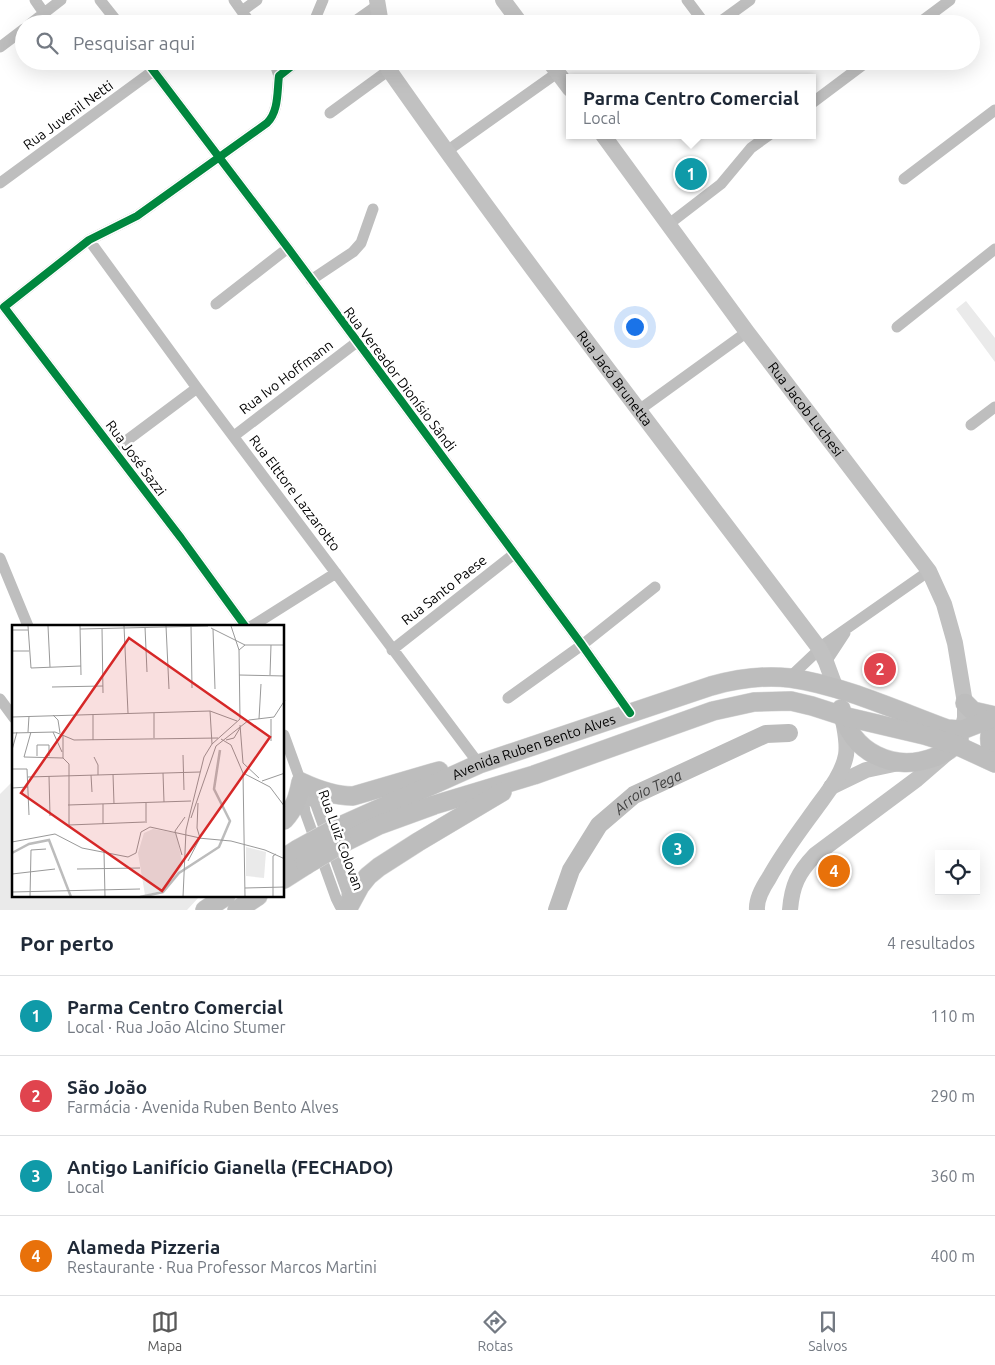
<!DOCTYPE html>
<html lang="pt">
<head>
<meta charset="utf-8">
<style>
	body { margin:0; font-family:Ubuntu,sans-serif; background:#f6f6f7; color:#1f2937 }
	.controls { position:absolute; right:15px; bottom:15px; display:grid; overflow:hidden; border-radius:0px; box-shadow:0 5px 20px #0002 }
	.controls button { width:45px; height:45px; display:grid; place-items:center; padding:0; border:0; border-bottom:1px solid #e0e1e3; background:#fff; color:#1f2937; font:25px sans-serif }
	.you { position:absolute; left:634px; top:326px; width:18px; height:18px; margin:-12px; border:4px solid #fff; border-radius:50%; background:#1a73e8; box-shadow:0 0 0 8px #1a73e833 }
	.badge { display:grid; place-items:center; width:32px; height:32px; border-radius:50%; background:#595959; color:#fff; font-size:16px; font-weight:700 }
	.pin { position:absolute; translate:-50% -50%; border:2px solid #fff; box-shadow:0 1px 5px #0006 }
	.popup { position:absolute; left:566px; top:74px; width:250px; height:65px; box-sizing:border-box; display:grid; place-content:center; border-radius:0px; background:#fff; filter:drop-shadow(0 1px 4px #0005); font-size:16px; white-space:nowrap; color:#747a83 }
	.popup b { font-size:19px; color:#1f2937 }
	.popup::after { content:''; position:absolute; left:50%; top:100%; margin-left:-10px; border:10px solid transparent; border-top-color:#fff }
	.list { margin:0; padding:0; list-style:none }
	h2 { display:flex; justify-content:space-between; align-items:center; height:65px; margin:0; padding:0 20px; font-size:21px }
	h2 small { font-size:16px; font-weight:400; color:#747a83 }
	.list li { display:grid; grid-template-columns:32px 1fr auto; gap:15px; align-items:center; box-sizing:border-box; height:80px; padding:0 20px; border-top:1px solid #e0e1e3 }
	.list b { display:block; font-size:19px; white-space:nowrap }
	.list p { margin:0; font-size:16px; white-space:nowrap; color:#747a83 }
	.list em { font-size:16px; font-style:normal; color:#747a83 }
	.icon { flex:none; width:28px; height:28px; fill:none; stroke:currentColor; stroke-width:2; stroke-linecap:round; stroke-linejoin:round }
	.map { position:relative; flex:none; width:995px; height:910px; overflow:hidden }
	.search { position:absolute; background:#fff; box-shadow:0 5px 20px #0002; left:15px; right:15px; top:15px; height:55px; display:flex; align-items:center; gap:12px; box-sizing:border-box; padding:0 18px; border-radius:28px; color:#747a83; font-size:19px }
	.sheet { height:385px; background:#fff }
	nav { display:flex; justify-content:space-around; align-items:center; box-sizing:border-box; height:70px; border-top:1px solid #e0e1e3; background:#fff; font-size:14px; color:#747a83 }
	nav a { display:grid; justify-items:center; gap:2px }
	nav .on { color:#595959 }
	.map>svg:first-child { display:block }
	.green { fill:#eaeaea }
	.lines { fill:none; stroke-linecap:round; stroke-linejoin:round }
	.river { stroke:#bcbcbc; stroke-width:18 }
	.primary-casing { stroke:#dbdbdb; stroke-width:20 }
	.street { stroke:#bebebe; stroke-width:11 }
	.secondary { stroke:#c1c1c1; stroke-width:16 }
	.primary { stroke:#bdbdbd; stroke-width:19 }
	.primary-bridge-casing { stroke:#dbdbdb; stroke-width:20; stroke-linecap:butt }
	.primary-bridge { stroke:#bdbdbd; stroke-width:19 }
	.cycleway-casing { stroke:#fff; stroke-width:11 }
	.cycleway { stroke:#00873e; stroke-width:8 }
	.labels { text-anchor:middle; dominant-baseline:central; stroke-width:5; stroke-linejoin:round; paint-order:stroke }
	.street-label { font-size:14px; fill:#000; stroke:#fff }
	.water-label { font-size:15px; font-style:italic; fill:#404040; stroke:#fff }
	.inset-river { fill:none; stroke:#bcbcbc; stroke-width:2.5 }
	.inset-road { fill:none; stroke:#999; stroke-width:1 }
	.view { fill:#d62828; fill-opacity:0.15; stroke:#d62828; stroke-width:2.5 }
	.inset-edge { fill:none; stroke:#000; stroke-width:2.5 }
</style>
</head>
<body>
<div class="map">
<svg width="995" height="910" viewBox="0 0 995 910">
	<rect width="100%" height="100%" fill="#fff"/>
	<path class="green" d="M966,301l29,37v24l-39,-53z
		M14,780v116h186l-13,14h-187v-116z"/>
	<g class="lines">
		<path class="river" id="s1" d="M557,910l14,-40 28,-45 35,-30 132,-61 23,-1"/>
		<g class="primary-casing">
			<g id="primary">
				<path d="M965,703l8,8 22,5"/>
				<path d="M841,709c10,44 53,64 94,48 9,-4 20,-9 24,-18"/>
				<path d="M995,719c-6,14 -8,24 0,37"/>
				<path d="M284,820c11,-12 14,-23 17,-38 17,8 33,14 52,14l86,-25"/>
				<path id="s4" d="M336,828l143,-64 232,-78c25,-7 53,-11 79,-8 51,7 108,33 157,51l15,1 33,-13"/>
				<path d="M343,843l36,-18 55,-20 100,-30 179,-64 41,-9 37,-1 21,5 31,10 81,19 32,10 39,18"/>
				<path d="M284,858l14,-9"/>
				<path d="M284,879l22,-14"/>
				<path d="M205,910l21,-14"/>
				<path d="M237,910l21,-14"/>
				<path d="M347,910l13,-24 8,-10 11,-9 39,-25 84,-50"/>
			</g>
		</g>
		<path class="street" d="M35,0l9,13
			M100,0l19,24
			M234,0l17,24
			M687,0l18,24
			M242,11l15,-11
			M30,24l31,-24
			M313,24l10,-24
			M351,24l27,-19
			M717,24l33,-24
			M918,24l32,-24
			M0,47l24,-18
			M146,61l142,187 294,397 48,68
			M274,61l5,15
			M812,103l56,-42
			M330,113l59,-43
			M447,151l110,-78
			M904,179l91,-69
			M0,183l153,-112
			M669,224l52,-40 30,-36 18,-13
			M89,240l108,148 282,376
			M311,280l42,-28 8,-9 12,-34
			M216,304l72,-56
			M897,327l98,-78
			M639,410l108,-78
			M971,425l24,-18
			M234,436l123,-94
			M114,450l83,-62
			M0,558l28,68
			M245,626l-64,-88 -177,-231 85,-67 48,-24 130,-93c12,-12 10,-32 12,-47l19,-15
			M252,626l84,-53
			M392,650l122,-96
			M826,662l19,-29
			M789,678l37,-35 103,-72
			M508,698l74,-53 73,-58
			M0,699l14,19
			M284,735l17,47 4,30 31,86 4,8 4,4
			M304,786l12,19 31,87v14"/>
		<g class="secondary">
			<path d="M377,0l4,24"/>
			<path d="M503,0l18,24"/>
			<path id="s2" d="M388,61l1,9c138,197 286,387 430,578l7,14 10,27"/>
			<path d="M549,61l21,28"/>
			<path id="s3" d="M603,135l144,197 182,239 15,33 11,39 10,60v15l-3,12"/>
			<path d="M831,787l35,-17 33,-7"/>
			<path d="M757,910c-1,-11 6,-23 12,-32 13,-24 29,-45 45,-67 12,-17 28,-35 32,-56 2,-12 -1,-23 -3,-35"/>
			<path d="M790,910c2,-25 8,-37 25,-55l102,-76 30,-26"/>
		</g>
		<use href="#primary" class="primary"/>
		<g class="primary-bridge-casing">
			<path id="primary-bridge" d="M298,849l38,-21
				M306,865l37,-22"/>
		</g>
		<use href="#primary-bridge" class="primary-bridge"/>
		<g class="cycleway-casing">
			<path id="cycleway" d="M146,61l142,187 294,397 48,68
				M245,626l-64,-88 -177,-231 85,-67 48,-24 130,-93c12,-12 10,-32 12,-47l19,-15"/>
		</g>
		<use href="#cycleway" class="cycleway"/>
	</g>
	<g class="labels">
		<g class="street-label">
			<text transform="translate(68 115) rotate(-36)">Rua Juvenil Netti</text>
			<text transform="translate(286 377) rotate(-37)">Rua Ivo Hoffmann</text>
			<text stroke="none"><textPath href="#s2" startOffset="391">Rua Jacó Brunetta</textPath></text>
			<text transform="translate(400 379) rotate(53)">Rua Vereador Dionísio Sândi</text>
			<text stroke="none"><textPath href="#s3" startOffset="341">Rua Jacob Luchesi</textPath></text>
			<text transform="translate(136 458) rotate(53)">Rua José Sazzi</text>
			<text transform="translate(295 493) rotate(53)">Rua Elttore Lazzarotto</text>
			<text transform="translate(444 590) rotate(-38)">Rua Santo Paese</text>
			<text stroke="none"><textPath href="#s4" startOffset="214">Avenida Ruben Bento Alves</textPath></text>
			<text transform="translate(341 840) rotate(70)">Rua Luiz Colovan</text>
		</g>
		<g class="water-label">
			<text stroke="none"><textPath href="#s1" startOffset="155">Arroio Tega</textPath></text>
		</g>
	</g>
	<g transform="translate(12 625)">
		<rect width="272" height="272" fill="#fff"/>
		<path d="M141,204l23,4 7,33 -18,24 -20,5 -7,-42 6,-20zM234,222l20,5 -2,26 -18,-2z" fill="#eaeaea"/>
		<path class="inset-river" d="M0,228l17,-9 20,-4 22,57M128,272l23,-5 16,-19 40,-26 11,-26 -16,-32 6,-39"/>
		<path class="inset-road" d="M16,1l3,42 50,-2M36,1l2,41M68,1l1,49M112,1l4,87M154,1l3,63M179,1l1,62M219,1l8,24M133,2l2,45M90,3l1,65M199,3l34,17M68,4l128,-3M201,4l2,60M0,5h16M0,26h17M227,50l46,1M258,50l1,-30M40,62l51,-1M198,86l2,33M142,88v25M81,89v26M41,90l5,5 2,13M0,92l198,-6 27,10M247,94l2,-35M228,100l3,38 16,15M16,107l1,-16M19,107l-7,25 39,1M41,107l9,20M0,108l43,-1 19,8 144,-2M51,110v23l6,6v61l76,-3M209,114l10,6 12,28 27,14 15,20M214,115l8,-2 6,-10M259,116v-22M0,125l5,-18M171,130l1,35M25,131v-11h12v11M82,132l4,8v10M0,144h15l2,46M151,148l1,29M231,148l2,124M101,149l1,30M79,150l1,17M37,151l1,40M16,152l172,-5M250,156l23,-8M0,163l16,-1M91,179v20M56,180l123,-4M179,193l25,-72 33,-26 25,-3 11,-17M134,198v-20M186,213l33,3 34,9 20,9M0,217l43,-8 27,14 46,9 8,-4 5,-21 9,-5 50,11M92,227l1,45M170,230l-7,-24 10,-14M176,236l12,-23 -3,-10 1,-25M65,244l63,-1M0,249l43,-5M233,263l40,-1M0,267l128,-3M18,272l1,-47 15,-1M171,272l3,-67 18,-73 8,-13 28,-25 -1,-69 6,-5h40M261,272v-41l3,-2"/>
		<path class="view" d="M117,13l141,99 -108,154 -141,-98z"/>
		<rect width="272" height="272" class="inset-edge"/>
	</g>
</svg>
<div class="controls">
<button><svg class="icon" aria-label="locate" viewBox="0 0 24 24"><circle cx="12" cy="12" r="6"/><path d="M12 2v4M12 18v4M2 12h4M18 12h4"/></svg></button>
</div>
<div class="you"></div>
<div class="pin badge" style="left:691px;top:174px;background:#0f9aa8">1</div>
<div class="popup"><b>Parma Centro Comercial</b>Local</div>
<div class="pin badge" style="left:880px;top:669px;background:#e0444e">2</div>
<div class="pin badge" style="left:678px;top:849px;background:#0f9aa8">3</div>
<div class="pin badge" style="left:834px;top:871px;background:#e8710a">4</div>
<div class="search"><svg class="icon" aria-label="search" viewBox="0 0 24 24"><circle cx="10" cy="10" r="6"/><path d="M15 15l6 6"/></svg>Pesquisar aqui</div>
</div>
<section class="sheet">
<h2>Por perto<small>4 resultados</small></h2>
<ul class="list">
<li><span class="badge" style="background:#0f9aa8">1</span><div><b>Parma Centro Comercial</b><p>Local · Rua João Alcino Stumer</p></div><em>110 m</em></li>
<li><span class="badge" style="background:#e0444e">2</span><div><b>São João</b><p>Farmácia · Avenida Ruben Bento Alves</p></div><em>290 m</em></li>
<li><span class="badge" style="background:#0f9aa8">3</span><div><b>Antigo Lanifício Gianella (FECHADO)</b><p>Local</p></div><em>360 m</em></li>
<li><span class="badge" style="background:#e8710a">4</span><div><b>Alameda Pizzeria</b><p>Restaurante · Rua Professor Marcos Martini</p></div><em>400 m</em></li>
</ul>
</section>
<nav>
<a class="on"><svg class="icon" aria-label="map" viewBox="0 0 24 24"><path d="M3 6l6-2 6 2 6-2v14l-6 2-6-2-6 2zM9 4v14M15 6v14"/></svg>Mapa</a>
<a><svg class="icon" aria-label="directions" viewBox="0 0 24 24"><path d="M12 3l9 9-9 9-9-9zM9 14v-3h6M13 9l2 2-2 2"/></svg>Rotas</a>
<a><svg class="icon" aria-label="saved" viewBox="0 0 24 24"><path d="M7 4h10v16l-5-4-5 4z"/></svg>Salvos</a>
</nav>
</body>
</html>
